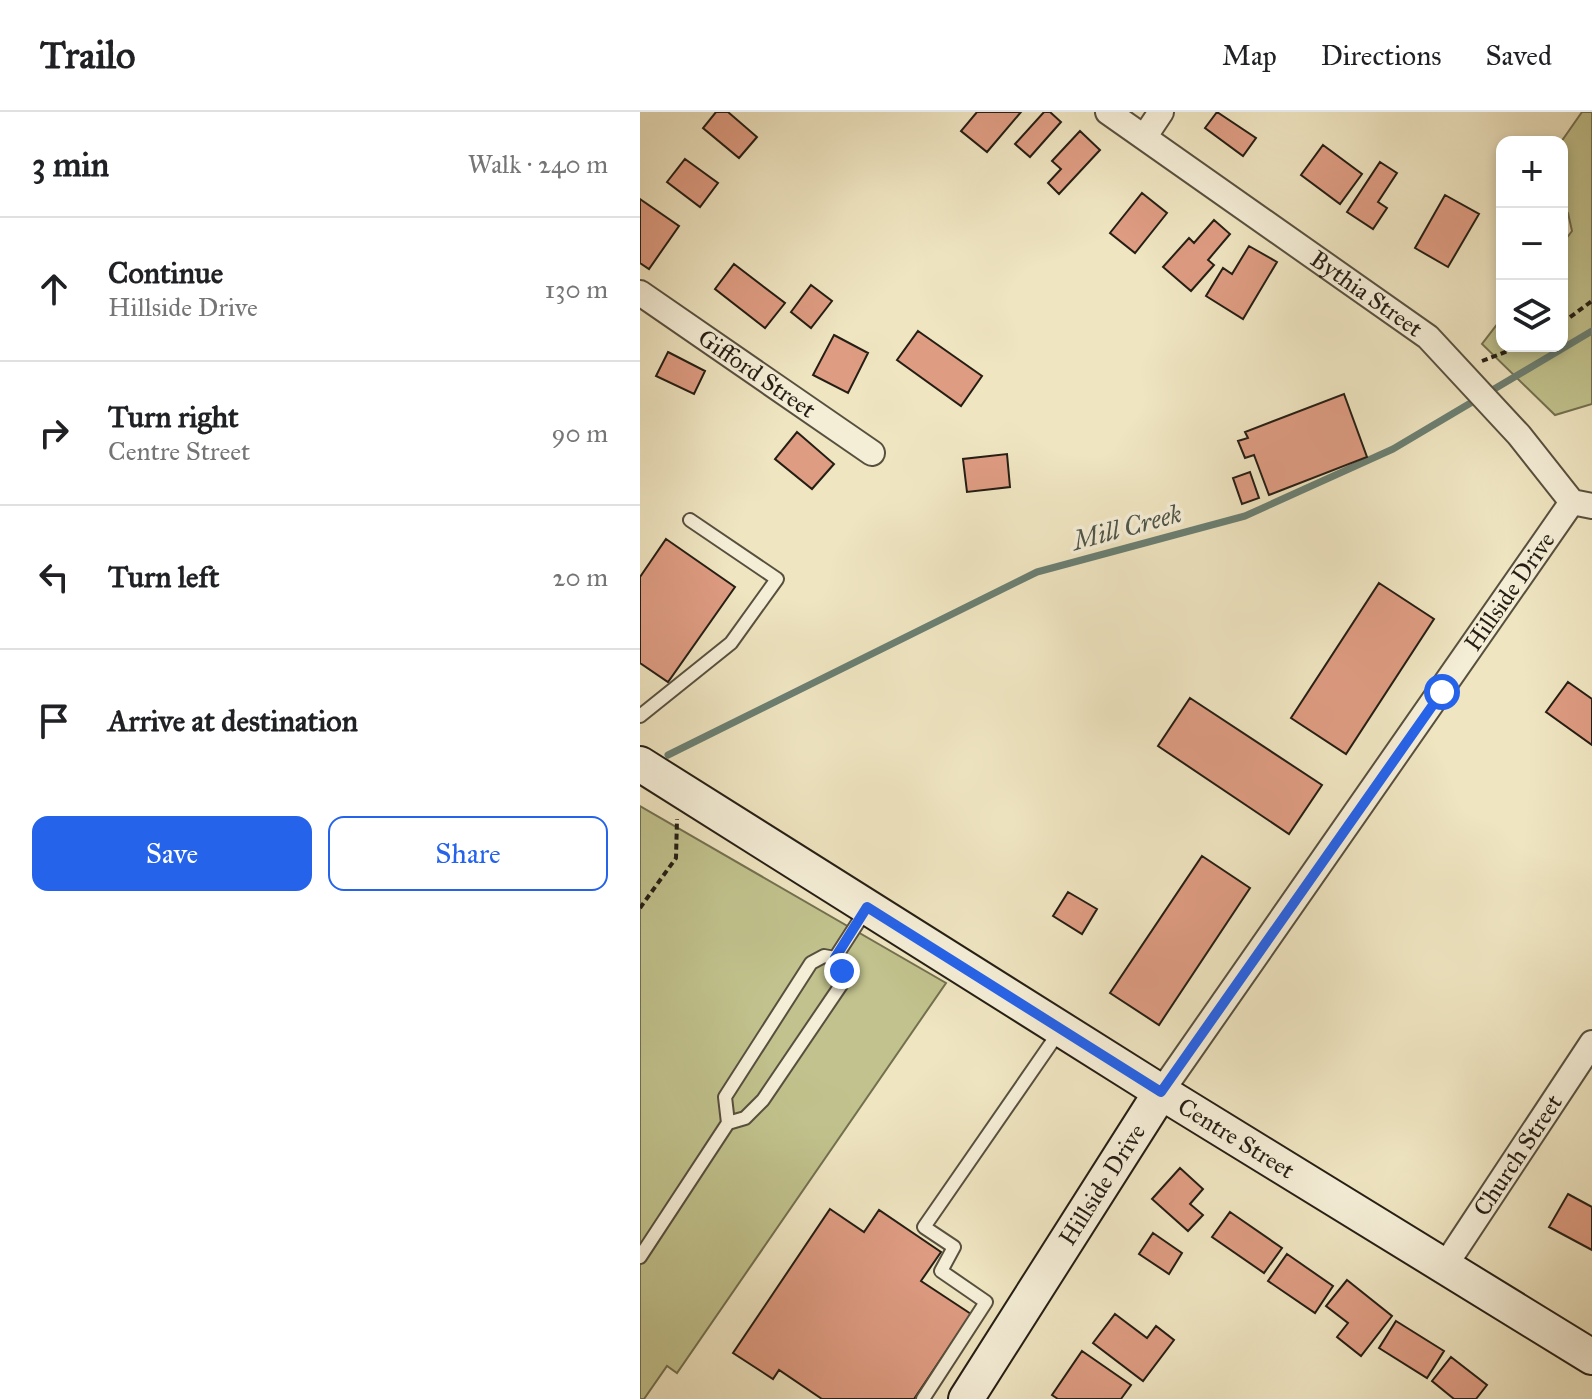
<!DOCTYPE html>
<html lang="en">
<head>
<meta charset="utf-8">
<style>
	body { margin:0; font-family:"IM FELL Great Primer",serif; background:#f6f6f6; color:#202124 }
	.controls { position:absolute; right:24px; top:24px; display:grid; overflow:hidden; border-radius:16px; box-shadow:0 4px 12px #0003 }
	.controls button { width:72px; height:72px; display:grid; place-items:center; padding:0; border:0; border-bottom:2px solid #e0e0e0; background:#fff; color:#202124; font:40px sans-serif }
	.stop { position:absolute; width:24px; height:24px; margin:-18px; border:6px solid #2563eb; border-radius:50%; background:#fff }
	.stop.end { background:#2563eb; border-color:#fff; box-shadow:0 2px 8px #0008 }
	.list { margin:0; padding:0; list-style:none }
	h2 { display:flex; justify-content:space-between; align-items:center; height:104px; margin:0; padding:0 32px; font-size:34px }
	h2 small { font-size:26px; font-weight:400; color:#757577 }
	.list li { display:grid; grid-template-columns:52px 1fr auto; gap:24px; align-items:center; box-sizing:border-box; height:144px; padding:0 32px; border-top:2px solid #e0e0e0 }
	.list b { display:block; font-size:30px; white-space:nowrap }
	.list p { margin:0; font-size:26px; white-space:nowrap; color:#757577 }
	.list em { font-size:26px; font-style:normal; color:#757577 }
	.actions { display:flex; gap:16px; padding:24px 32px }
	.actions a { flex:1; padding:18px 0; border:2px solid #2563eb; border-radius:16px; text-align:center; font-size:28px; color:#2563eb }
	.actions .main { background:#2563eb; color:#fff }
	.icon { flex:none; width:44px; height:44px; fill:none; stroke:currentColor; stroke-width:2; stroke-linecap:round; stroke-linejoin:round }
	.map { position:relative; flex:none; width:952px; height:1287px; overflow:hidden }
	header { display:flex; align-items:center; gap:48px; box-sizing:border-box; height:112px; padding:0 40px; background:#fff; border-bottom:2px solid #e0e0e0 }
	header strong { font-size:38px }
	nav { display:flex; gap:44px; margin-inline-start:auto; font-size:28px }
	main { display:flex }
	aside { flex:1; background:#fff }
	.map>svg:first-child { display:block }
	.green { fill:#c1c28d; stroke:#737050; stroke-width:2 }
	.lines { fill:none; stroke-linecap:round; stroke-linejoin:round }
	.stream { stroke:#6b7f72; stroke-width:7 }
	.building { fill:#de9c82; stroke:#251e14; stroke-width:2 }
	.lane-casing { stroke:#58503f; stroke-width:16 }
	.street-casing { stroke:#58503f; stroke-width:28 }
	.secondary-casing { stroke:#251e14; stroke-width:38 }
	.path { stroke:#251e14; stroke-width:4; stroke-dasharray:6 4; stroke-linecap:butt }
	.lane { stroke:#f5eed7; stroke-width:12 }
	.street { stroke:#f5eed7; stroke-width:24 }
	.secondary { stroke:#f5eed7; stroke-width:34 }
	.route { stroke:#2563eb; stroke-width:10 }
	.labels { text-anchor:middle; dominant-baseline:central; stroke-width:7; stroke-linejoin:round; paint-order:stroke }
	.street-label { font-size:24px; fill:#251e14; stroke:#f5eed7 }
	.water-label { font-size:26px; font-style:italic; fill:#4e564b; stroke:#f5eed7 }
</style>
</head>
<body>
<header>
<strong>Trailo</strong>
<nav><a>Map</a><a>Directions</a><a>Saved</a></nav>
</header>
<main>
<aside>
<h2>3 min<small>Walk · 240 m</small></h2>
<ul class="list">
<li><svg class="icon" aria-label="ahead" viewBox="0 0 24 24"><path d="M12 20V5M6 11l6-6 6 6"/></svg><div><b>Continue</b><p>Hillside Drive</p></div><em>130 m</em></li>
<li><svg class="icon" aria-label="right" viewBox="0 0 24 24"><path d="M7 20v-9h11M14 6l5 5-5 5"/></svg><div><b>Turn right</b><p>Centre Street</p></div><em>90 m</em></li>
<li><svg class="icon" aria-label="left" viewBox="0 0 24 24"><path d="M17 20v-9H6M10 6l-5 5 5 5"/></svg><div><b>Turn left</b></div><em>20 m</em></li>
<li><svg class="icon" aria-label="arrive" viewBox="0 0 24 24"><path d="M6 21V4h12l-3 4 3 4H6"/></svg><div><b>Arrive at destination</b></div></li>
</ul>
<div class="actions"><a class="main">Save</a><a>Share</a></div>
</aside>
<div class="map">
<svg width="952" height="1287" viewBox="0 0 952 1287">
	<rect width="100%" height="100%" fill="#efe5c1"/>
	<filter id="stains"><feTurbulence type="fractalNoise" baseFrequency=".0025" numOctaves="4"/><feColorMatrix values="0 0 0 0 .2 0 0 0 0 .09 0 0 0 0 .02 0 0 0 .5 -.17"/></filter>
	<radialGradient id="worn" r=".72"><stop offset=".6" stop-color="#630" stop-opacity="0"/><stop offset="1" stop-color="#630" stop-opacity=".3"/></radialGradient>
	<path class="green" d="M942,0h10v292l-37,11 -73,-71 20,-26v28h60v-102l10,-13 -4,-18 -6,-5 -1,-66z
		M0,694l306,177 -269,390 -10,-7 -23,33h-4z"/>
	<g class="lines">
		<path class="stream" d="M28,643l369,-183 208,-56 148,-67 199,-118"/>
	</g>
	<path class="building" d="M76,0h12l29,25 -18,21 -36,-30z
		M337,0h44l-34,40 -26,-21z
		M404,0h6l11,10 -31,35 -15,-13z
		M577,0l39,26 -13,18 -38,-28z
		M440,19l20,19 -41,44 -11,-11 13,-14 -9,-8z
		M683,33l39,29 -22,30 -39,-29z
		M45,47l33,24 -18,24 -33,-25z
		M740,50l17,11 -19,29 9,6 -14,21 -26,-17z
		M502,81l25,20 -32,40 -25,-20z
		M805,83l34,19 -31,53 -33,-19z
		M0,87l39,27 -30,43 -9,-6z
		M574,108l16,14 -22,26 6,5 -23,26 -28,-24 26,-29 5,5z
		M609,134l28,16 -34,57 -37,-23 17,-28 9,6z
		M94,152l51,39 -20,25 -50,-39z
		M171,173l21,16 -21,27 -20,-16z
		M278,219l64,45 -21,30 -64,-46z
		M194,223l34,18 -20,40 -35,-18z
		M28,240l37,19 -11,23 -38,-18z
		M704,282l23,63 -98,38 -15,-40 -9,3 -7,-17 10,-3 -3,-6z
		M157,320l37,32 -22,25 -37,-30z
		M367,342l3,33 -43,5 -4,-33z
		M610,360l9,26 -17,6 -9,-26z
		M26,427l69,48 -67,95 -28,-19v-86z
		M739,471l55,36 -88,135 -55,-36z
		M928,570l24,17v46l-46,-33z
		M550,586l132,87 -33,49 -131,-88z
		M562,744l48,32 -91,137 -49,-32z
		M428,780l29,17 -15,25 -29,-18z
		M540,1056l23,21 -13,15 13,11 -15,16 -36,-32z
		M928,1082l24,13v43l-43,-23z
		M190,1097l34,23 15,-22 62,42 -20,29 50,33 -57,85h-92l-43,-29 -6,9 -40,-26z
		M590,1100l52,36 -18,25 -52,-36z
		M513,1121l29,20 -13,21 -30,-20z
		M647,1142l46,32 -18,27 -47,-32z
		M707,1168l45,36 -31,40 -24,-19 11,-14 -22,-17z
		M475,1202l32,24 9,-12 18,14 -31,41 -50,-38z
		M756,1209l48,30 -17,27 -48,-30z
		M442,1239l49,34 -10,14h-63l-6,-4z
		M811,1245l36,28 -11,14h-22l-22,-18z"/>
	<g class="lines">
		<g class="lane-casing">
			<path id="lane" d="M0,604l91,-73 46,-64 -87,-59
				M195,846l31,-48
				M88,1011l-3,-26 86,-134 13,-7 11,2
				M0,1145l88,-134 17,-5 18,-18 78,-115 1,-14 -7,-13
				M283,1287l63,-97 -45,-31 13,-24 -30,-20 135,-195"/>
		</g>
		<g class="street-casing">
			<g id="street">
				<path id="s1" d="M468,0l320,225 91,98 53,67 20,4"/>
				<path d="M505,24l16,-24"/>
				<path id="s2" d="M0,181l232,160"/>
				<path id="s3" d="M521,980l411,-590"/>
				<path id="s4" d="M804,1155l148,-224"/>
			</g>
		</g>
		<g class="secondary-casing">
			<g id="secondary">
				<path id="s5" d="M0,652l521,328 431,265"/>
				<path id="s6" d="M326,1287l195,-307"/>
			</g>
		</g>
		<path class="path" d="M922,211l30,-22
			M842,249l39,-15
			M0,796l36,-50 1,-39"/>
		<use href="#lane" class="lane"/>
		<use href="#street" class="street"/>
		<use href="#secondary" class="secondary"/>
	</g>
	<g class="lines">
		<path class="route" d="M202,859l-7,-13 32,-51 294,185 281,-400"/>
	</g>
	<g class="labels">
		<g class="street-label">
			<text stroke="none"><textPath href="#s1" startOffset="316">Bythia Street</textPath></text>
			<text stroke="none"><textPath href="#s2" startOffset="142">Gifford Street</textPath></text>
			<text stroke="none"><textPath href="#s3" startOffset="610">Hillside Drive</textPath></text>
			<text stroke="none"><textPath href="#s5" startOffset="704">Centre Street</textPath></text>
			<text stroke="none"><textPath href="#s4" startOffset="134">Church Street</textPath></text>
			<text stroke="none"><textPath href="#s6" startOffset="254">Hillside Drive</textPath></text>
		</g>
		<g class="water-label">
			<text transform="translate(487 415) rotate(-15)">Mill Creek</text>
		</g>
	</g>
	<rect width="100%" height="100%" filter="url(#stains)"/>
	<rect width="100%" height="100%" fill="url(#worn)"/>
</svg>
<div class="controls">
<button>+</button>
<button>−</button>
<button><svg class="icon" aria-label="layers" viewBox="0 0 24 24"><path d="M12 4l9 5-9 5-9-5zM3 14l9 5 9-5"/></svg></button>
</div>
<div class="stop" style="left:802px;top:580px"></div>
<div class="stop end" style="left:202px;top:859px"></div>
</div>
</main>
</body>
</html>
